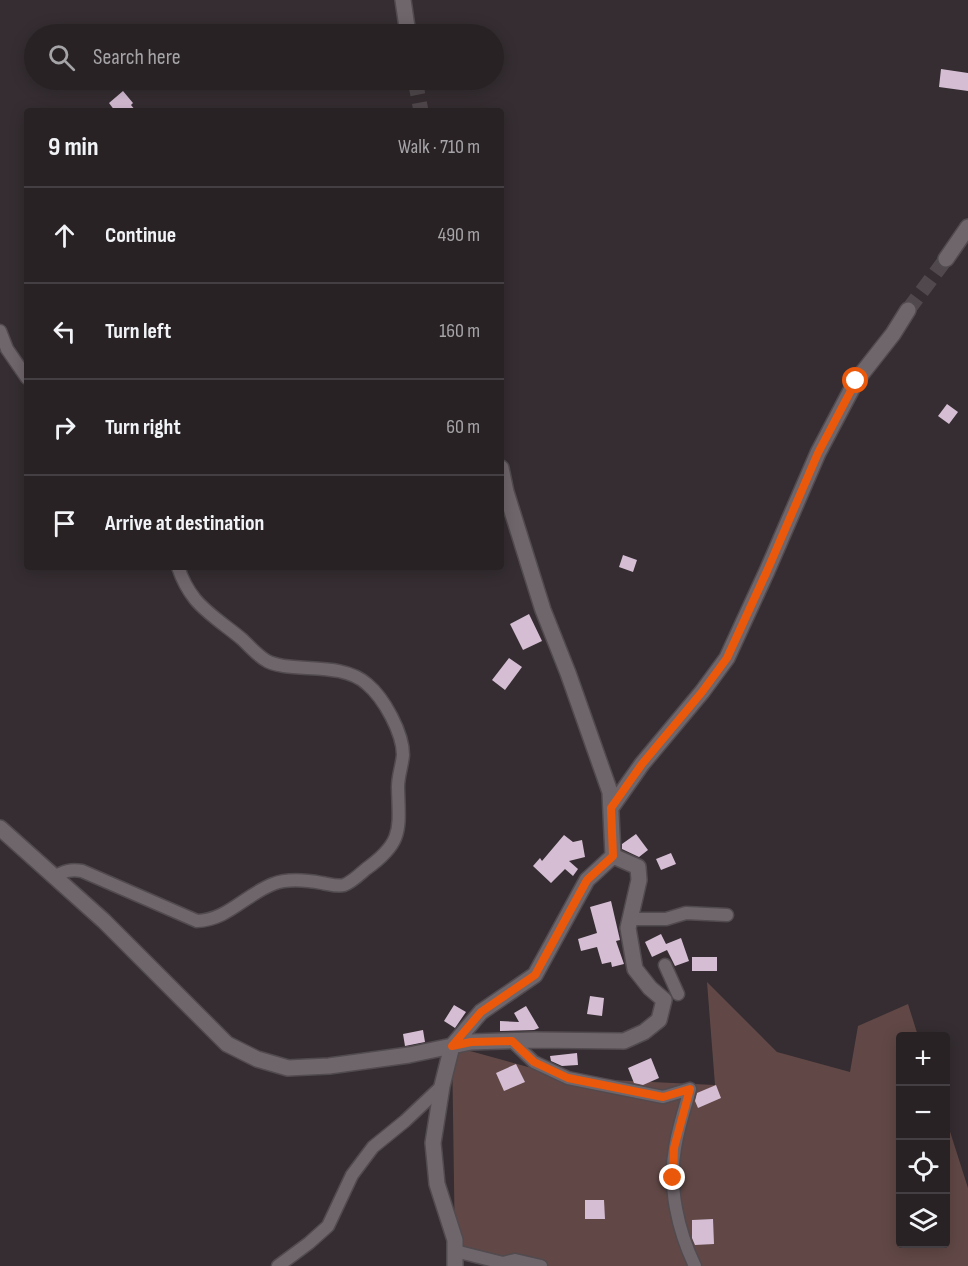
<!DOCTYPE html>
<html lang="en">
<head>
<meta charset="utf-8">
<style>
	body { margin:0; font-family:"Sofia Sans Condensed",sans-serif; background:#342f32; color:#f1f3f6 }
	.controls { position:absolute; right:18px; bottom:18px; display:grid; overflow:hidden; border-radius:6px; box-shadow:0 3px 15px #0003 }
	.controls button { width:54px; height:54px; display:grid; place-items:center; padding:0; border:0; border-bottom:2px solid #443f42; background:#282225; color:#f1f3f6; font:30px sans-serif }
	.stop { position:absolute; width:18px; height:18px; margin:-14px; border:4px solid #ea580c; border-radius:50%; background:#fff }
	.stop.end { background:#ea580c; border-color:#fff; box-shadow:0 2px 6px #0008 }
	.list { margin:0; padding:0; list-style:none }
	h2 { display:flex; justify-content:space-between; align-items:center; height:78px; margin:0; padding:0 24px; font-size:26px }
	h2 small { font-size:20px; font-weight:400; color:#a5a4a7 }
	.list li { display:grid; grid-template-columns:39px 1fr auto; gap:18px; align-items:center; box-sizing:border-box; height:96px; padding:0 24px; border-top:2px solid #443f42 }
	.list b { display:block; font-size:22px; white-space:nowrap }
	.list em { font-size:20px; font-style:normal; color:#a5a4a7 }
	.icon { flex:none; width:33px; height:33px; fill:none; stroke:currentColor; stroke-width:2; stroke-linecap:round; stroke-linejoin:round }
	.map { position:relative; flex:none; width:968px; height:1266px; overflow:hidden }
	.search { position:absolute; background:#282225; box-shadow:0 3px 15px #0003; left:24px; top:24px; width:480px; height:66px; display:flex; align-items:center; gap:15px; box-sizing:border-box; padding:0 21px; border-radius:33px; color:#a5a4a7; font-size:22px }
	.panel { position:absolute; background:#282225; box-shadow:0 3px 15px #0003; left:24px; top:108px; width:480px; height:462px; border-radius:6px }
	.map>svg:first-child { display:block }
	.green { fill:#614846 }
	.building { fill:#d5bdd4 }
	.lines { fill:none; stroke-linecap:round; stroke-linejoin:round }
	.tertiary-tunnel { stroke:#50484c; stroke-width:15; stroke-dasharray:15 8; stroke-linecap:butt }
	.minor-casing { stroke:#514a4e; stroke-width:15 }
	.tertiary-casing { stroke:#514a4e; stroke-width:18 }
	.minor { stroke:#6f666b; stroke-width:12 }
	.tertiary { stroke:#6f666b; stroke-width:15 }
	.route { stroke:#ea580c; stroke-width:8 }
</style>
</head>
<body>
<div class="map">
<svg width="968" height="1266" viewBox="0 0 968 1266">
	<rect width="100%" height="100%" fill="#352d31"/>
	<path class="green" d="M707,982l70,70 73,20 8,-46 50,-22 10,32h-18v208h46v-125l22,69v78h-421l-92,-15 -3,-205 116,32 147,7z"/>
	<path class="building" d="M941,69l27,4v18l-29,-4z
		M123,91l10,12 -2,2 5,6h-21l-6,-8z
		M947,404l11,8 -9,12 -11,-8z
		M623,555l14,5 -4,12 -14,-5z
		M529,614l13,27 -19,9 -13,-26z
		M509,658l13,9 -17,23 -13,-10z
		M636,834l12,16 -9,7 -17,-8v-5z
		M564,835l9,7 9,-2 3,17 -16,4 9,8 -5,7 -8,-7 -14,14 -18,-17 7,-8 2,3z
		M671,853l5,11 -15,6 -5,-11z
		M611,901l9,39 -4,1 8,23 -12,3 -1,-5 -9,2 -5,-17 -16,4 -3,-12 19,-6 -7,-26z
		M661,934l5,10 15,-6 8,23 -14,5 -8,-16 -15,7 -7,-15z
		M692,957h25v14h-25z
		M590,996l14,2 -2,18 -15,-2z
		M454,1005l12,7 -11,16 -11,-7z
		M526,1006l13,22 -5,2 -34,1v-10l19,1 -5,-9z
		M423,1030l2,12 -20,4 -2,-12z
		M577,1053l1,12 -16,1 -11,-5 -1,-5z
		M651,1058l8,20 -16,7 -9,-2 -6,-15z
		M516,1064l9,18 -21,9 -8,-18z
		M716,1085l5,13 -23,10 -3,-7 2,-8z
		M585,1200h19l1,19h-20z
		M713,1219l1,25 -19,1 -3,-7v-18z"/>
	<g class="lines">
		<path class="tertiary-tunnel" d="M415,80l6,31
			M908,310l38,-51"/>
		<g class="minor-casing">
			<path id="minor" d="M0,331l7,18 20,29
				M54,877c10,-6 17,-8 28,-6l115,50c30,-1 48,-26 76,-37 15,-6 33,-4 49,-1 7,1 15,4 22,2 8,-3 16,-11 22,-16 38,-27 33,-40 32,-82 0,-11 4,-21 5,-32 0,-22 -19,-57 -36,-71 -21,-19 -57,-14 -83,-18 -5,-1 -12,-2 -17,-5 -9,-5 -17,-14 -24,-21 -15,-13 -36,-26 -48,-41 -8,-10 -13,-20 -17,-32
				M631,919h35l20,-6 41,2
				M665,965l13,29
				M512,1041l22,21 34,16 95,19 27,-8
				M690,1089c-5,19 -12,39 -15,59 -7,39 3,83 20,118
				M455,1251l48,12 12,-3 26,6
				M278,1266l31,-23 19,-17 24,-51 21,-28 32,-26 37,-35"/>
		</g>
		<g class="tertiary-casing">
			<path id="tertiary" d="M403,0l5,34
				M946,259l22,-32
				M611,808l31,-44 60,-72 25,-34 40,-87 51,-118 38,-72 37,-47 15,-24
				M0,828l104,93 123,123 30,15 31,9 41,-2 80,-11 62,-13 64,-2 89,1 20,-9 15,-12 5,-20 -14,-12 -15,-19 -7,-41 11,-48 -1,-13 -25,-11 -3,-64 -42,-119 -25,-63 -37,-118 -5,-24
				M455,1266v-26l-18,-56 -4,-41 9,-57 10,-40 29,-34 54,-37 52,-95 26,-24"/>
		</g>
		<use href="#minor" class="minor"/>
		<use href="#tertiary" class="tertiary"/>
	</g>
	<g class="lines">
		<path class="route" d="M673,1178l1,-30 16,-59 -27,8 -95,-19 -34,-16 -22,-21 -41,1 -19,4 29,-34 54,-37 52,-95 26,-24 -2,-48 31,-44 60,-72 25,-34 40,-87 51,-118 38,-72"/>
	</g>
</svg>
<div class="controls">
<button>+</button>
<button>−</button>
<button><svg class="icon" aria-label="locate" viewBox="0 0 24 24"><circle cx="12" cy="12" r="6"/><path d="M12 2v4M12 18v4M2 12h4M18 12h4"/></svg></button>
<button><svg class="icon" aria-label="layers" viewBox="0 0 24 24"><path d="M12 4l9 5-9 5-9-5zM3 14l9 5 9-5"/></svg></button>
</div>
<div class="stop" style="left:856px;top:381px"></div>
<div class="stop end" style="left:673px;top:1178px"></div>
<div class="search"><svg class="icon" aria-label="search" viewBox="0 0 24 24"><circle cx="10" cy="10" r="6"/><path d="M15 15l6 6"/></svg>Search here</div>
<section class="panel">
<h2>9 min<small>Walk · 710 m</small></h2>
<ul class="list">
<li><svg class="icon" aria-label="ahead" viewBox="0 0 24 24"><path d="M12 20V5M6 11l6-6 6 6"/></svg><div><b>Continue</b></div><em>490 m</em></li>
<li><svg class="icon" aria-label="left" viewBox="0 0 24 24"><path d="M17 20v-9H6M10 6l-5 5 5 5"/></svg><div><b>Turn left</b></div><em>160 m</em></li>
<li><svg class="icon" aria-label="right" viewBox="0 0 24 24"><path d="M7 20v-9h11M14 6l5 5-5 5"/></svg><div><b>Turn right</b></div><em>60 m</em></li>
<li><svg class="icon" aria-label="arrive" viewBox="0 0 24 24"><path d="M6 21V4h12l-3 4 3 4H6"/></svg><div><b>Arrive at destination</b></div></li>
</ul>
</section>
</div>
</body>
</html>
